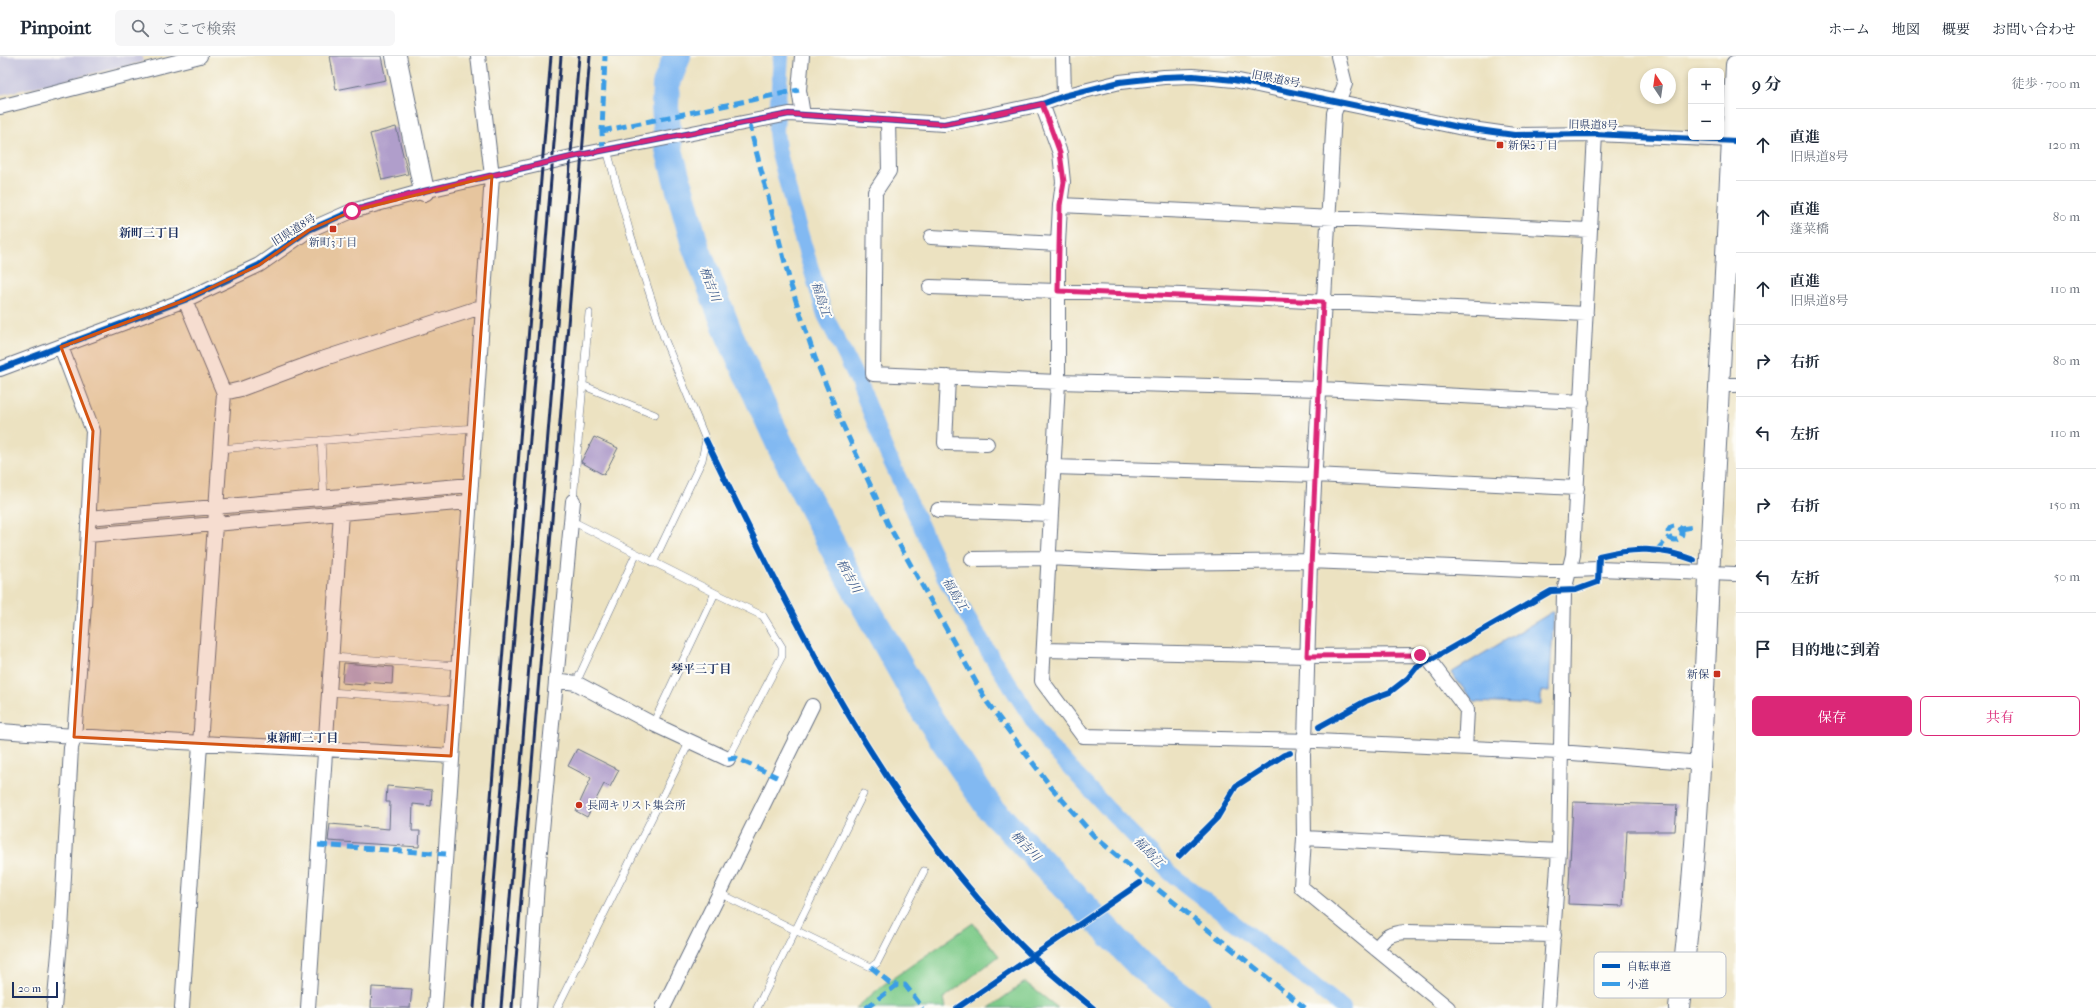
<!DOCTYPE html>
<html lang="ja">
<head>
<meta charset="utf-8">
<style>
	body { margin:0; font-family:"IM FELL French Canon","Noto Serif JP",serif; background:#f6f6f7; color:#1f2937 }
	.controls { position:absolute; right:12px; top:12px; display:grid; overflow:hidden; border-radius:6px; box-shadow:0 2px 6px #0003 }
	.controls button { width:36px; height:36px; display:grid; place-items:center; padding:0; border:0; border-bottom:1px solid #e0e1e3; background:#fff; color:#1f2937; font:20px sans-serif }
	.compass { position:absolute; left:1640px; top:12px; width:36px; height:36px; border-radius:50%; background:#fff; box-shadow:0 2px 6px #0003; rotate:347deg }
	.scale { position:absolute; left:12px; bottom:10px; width:46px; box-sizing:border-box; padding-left:4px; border:2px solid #1b2f5e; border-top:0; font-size:11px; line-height:14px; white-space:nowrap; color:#1b2f5e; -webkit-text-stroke:3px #fdfcf7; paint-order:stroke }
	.stop { position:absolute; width:12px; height:12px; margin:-9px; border:3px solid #db2777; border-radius:50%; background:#fff }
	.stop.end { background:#db2777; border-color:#fff; box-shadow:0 1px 4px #0008 }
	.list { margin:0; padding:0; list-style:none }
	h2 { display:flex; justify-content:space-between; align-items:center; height:52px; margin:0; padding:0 16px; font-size:17px }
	h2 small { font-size:13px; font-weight:400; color:#747a83 }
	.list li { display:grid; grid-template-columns:26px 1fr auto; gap:12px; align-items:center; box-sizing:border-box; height:72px; padding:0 16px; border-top:1px solid #e0e1e3 }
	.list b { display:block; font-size:15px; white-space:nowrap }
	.list p { margin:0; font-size:13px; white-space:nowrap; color:#747a83 }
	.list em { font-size:13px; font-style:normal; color:#747a83 }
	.actions { display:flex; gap:8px; padding:12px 16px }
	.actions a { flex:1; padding:9px 0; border:1px solid #db2777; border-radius:6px; text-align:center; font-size:14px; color:#db2777 }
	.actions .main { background:#db2777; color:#fff }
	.icon { flex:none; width:22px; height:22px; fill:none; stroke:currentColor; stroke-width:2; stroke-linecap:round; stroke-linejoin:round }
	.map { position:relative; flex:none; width:1736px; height:952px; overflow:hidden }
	header { display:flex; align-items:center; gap:24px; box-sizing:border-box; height:56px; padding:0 20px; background:#fff; border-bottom:1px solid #e0e1e3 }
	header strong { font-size:19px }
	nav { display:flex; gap:22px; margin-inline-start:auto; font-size:14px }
	.search { width:280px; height:36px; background:#f6f6f7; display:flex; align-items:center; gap:10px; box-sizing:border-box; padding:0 14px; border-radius:6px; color:#747a83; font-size:15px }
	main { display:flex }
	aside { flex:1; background:#fff }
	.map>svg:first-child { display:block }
	.industrial { fill:#c3c1db }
	.green { fill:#7ecb89; stroke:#4c7d74 }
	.water { fill:#82b9f2; stroke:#4e74a8 }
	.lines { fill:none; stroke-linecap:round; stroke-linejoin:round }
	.canal { stroke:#82b9f2; stroke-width:16 }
	.river { stroke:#82b9f2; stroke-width:28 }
	.building { fill:#b09ecb }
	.lane-casing { stroke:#646e81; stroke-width:8 }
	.street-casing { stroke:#646e81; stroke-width:16 }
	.secondary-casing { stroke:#646e81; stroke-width:22 }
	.lane { stroke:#fff; stroke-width:7 }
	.street { stroke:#fff; stroke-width:14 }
	.secondary { stroke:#fff; stroke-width:20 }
	.rail { stroke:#1b2f5e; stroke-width:3 }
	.quiet { stroke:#3b9de6; stroke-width:5; stroke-dasharray:10 5; stroke-linecap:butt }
	.cycleway-casing { stroke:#fdfcf7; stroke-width:8 }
	.cycleway { stroke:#0057b8; stroke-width:6 }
	.route { stroke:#db2777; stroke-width:5 }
	.marked { fill:#d45514; fill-opacity:0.2; stroke:#d45514; stroke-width:3; stroke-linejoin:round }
	.poi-dot { fill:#c8321e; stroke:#fdfcf7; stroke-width:1.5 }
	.labels { text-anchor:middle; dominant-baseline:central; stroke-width:4; stroke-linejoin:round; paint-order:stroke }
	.street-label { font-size:11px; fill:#1b2f5e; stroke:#fdfcf7 }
	.poi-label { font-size:11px; fill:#1b2f5e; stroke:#fdfcf7; text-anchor:start }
	.neighbourhood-label { font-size:12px; font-weight:bold; fill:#1b2f5e; stroke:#fdfcf7 }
	.water-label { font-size:12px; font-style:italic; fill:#3a588a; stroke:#fdfcf7 }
	.key { fill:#fdfcf7; stroke:#b9bec9; stroke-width:1 }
	.key-label { font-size:11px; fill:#1b2f5e }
</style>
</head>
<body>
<header>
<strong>Pinpoint</strong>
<div class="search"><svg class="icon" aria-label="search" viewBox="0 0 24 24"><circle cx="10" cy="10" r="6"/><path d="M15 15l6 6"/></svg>ここで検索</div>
<nav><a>ホーム</a><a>地図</a><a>概要</a><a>お問い合わせ</a></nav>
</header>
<main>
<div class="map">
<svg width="1736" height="952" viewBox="0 0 1736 952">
	<rect width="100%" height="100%" fill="#fdfcf7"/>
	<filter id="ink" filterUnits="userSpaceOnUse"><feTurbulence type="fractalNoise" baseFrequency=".025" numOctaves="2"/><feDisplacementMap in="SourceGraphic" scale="8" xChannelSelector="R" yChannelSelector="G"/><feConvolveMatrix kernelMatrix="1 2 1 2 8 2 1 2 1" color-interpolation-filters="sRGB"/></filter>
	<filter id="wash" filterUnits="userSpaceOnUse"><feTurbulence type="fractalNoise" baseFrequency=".012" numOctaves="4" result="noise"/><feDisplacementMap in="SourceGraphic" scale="16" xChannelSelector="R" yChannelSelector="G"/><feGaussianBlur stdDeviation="0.9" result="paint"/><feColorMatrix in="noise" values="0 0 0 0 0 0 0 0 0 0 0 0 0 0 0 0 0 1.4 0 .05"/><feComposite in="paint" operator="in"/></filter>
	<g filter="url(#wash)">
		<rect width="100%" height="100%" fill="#ece2c1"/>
		<path class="industrial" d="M0,0h142l1,6 -143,33z"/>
		<path class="green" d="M973,867l26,33 -55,42 2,10h-90l27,-23z
			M1025,926l33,26h-69z"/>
		<path class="water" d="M1554,555l-5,81 -8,-1v14l-67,-3 -23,-29z"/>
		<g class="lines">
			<path class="canal" d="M781,0l-5,75 2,18 19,73 28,93 32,64 29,72 61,131 39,66 62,96 58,63 64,66 173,135"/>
			<path class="river" d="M677,0l-11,29 -1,22 4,43 26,95 34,89 53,115 64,123 79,140 64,95 151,158 57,43"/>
		</g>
		<g id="blocks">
			<path class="building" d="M330,0h51l5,24 -50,10z
				M396,71l12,47 -26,6 -12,-46z
				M594,381l24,11 -14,27 -23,-13z
				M344,607l49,4 -1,17 -28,-2v3l-22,-2z
				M577,693l42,21 -9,17 -6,-3 -17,33 -11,-6 15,-33 -23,-12z
				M387,730l45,4 -1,16 -18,-2 -1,27h8l-1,16 -91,-6 2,-17 59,5 1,-27h-4z
				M1573,746l104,3 -2,26h-48l-4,75 -55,-2z
				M372,931l40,2 -2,19h-39z"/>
		</g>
	</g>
	<g filter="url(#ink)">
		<use href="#blocks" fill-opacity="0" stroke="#646e81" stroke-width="1"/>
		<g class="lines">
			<g class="lane-casing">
				<path id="lane" d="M607,94l23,83 34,105 42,102 -4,20 -49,103
					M582,329l73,30
					M321,384l3,58
					M219,393l256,-21
					M573,445l16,-188
					M570,464l145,73 -62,131
					M715,537l48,23 19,31v9l-54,103
					M333,601l125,9
					M576,627l60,-129
					M330,636l125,9
					M719,837l152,74 6,-4 47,-92
					M557,952l133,-267
					M757,952l106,-214"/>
			</g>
			<g class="street-casing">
				<path id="street" d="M802,0l-3,34 4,25
					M1063,0l1,40
					M1338,0l7,28 -11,29 -24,448 -5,181 -2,12 1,84 -3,49 147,121
					M1042,48l18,49 3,29 -3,23 -2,39v138l-16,299 41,55 233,5 243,11 143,11
					M0,51l200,-51
					M888,64l1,51 -14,21 -2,182 185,8 262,7 262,13
					M1060,149l529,25
					M931,181l127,7
					M930,231l252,8 404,19
					M0,313l185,-69 74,-35 50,-35 43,-19 72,-20 156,-36 209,-41 155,10 32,-6 66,-14 22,-8 56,-14 44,-5 29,-1 41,4 224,47 56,8 81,-1 137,6
					M948,321l-3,66 42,1
					M1719,329h17
					M224,337l17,-4 81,-30 162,-53
					M1053,411l262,8 262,13
					M938,454l113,4
					M88,462l383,-33
					M88,479l381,-33
					M972,503l76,-1 107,5 155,-2 239,10 49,-2 138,5
					M1044,594l263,6 113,-1 9,5 38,50 -2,38
					M556,624l20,3 77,41 75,35
					M0,675c150,11 300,16 451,25
					M1304,782l255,13
					M1376,893c10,-13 14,-16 30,-17l148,3
					M54,952l7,-77 10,-183 3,-11 10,-132 9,-174 -32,-84
					M182,952l42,-615 -39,-93
					M308,952l33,-495
					M435,952l57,-832 -14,-120
					M529,952l8,-125 36,-382
					M663,952l149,-302
					M1548,952l11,-157 5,-260 9,-36 22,-421"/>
			</g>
			<g class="secondary-casing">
				<path id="secondary" d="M396,0l28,135
					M1679,952c18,-143 24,-287 30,-431 8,-170 17,-341 27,-512"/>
			</g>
			<use href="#lane" class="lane"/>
			<use href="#street" class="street"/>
			<use href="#secondary" class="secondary"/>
			<path class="rail" d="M474,952l77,-952
				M484,952l77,-952
				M501,952l78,-952
				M512,952l78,-952"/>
			<path class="quiet" d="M750,66l2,13 39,151 24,72 26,63 48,105 98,176 64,85 43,49 51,43 160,129
				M602,75l197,-41
				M603,95l-1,-20 3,-75
				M1668 477a7 7 0 1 1 14 0a7 7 0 1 1-14 0Z
				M1681,473l12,-2
				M1657,494l12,-13
				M728,703l8,-1 41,19
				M318,789l128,9
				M871,911l19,16 7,2
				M866,952l31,-23h8l18,23"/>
			<g class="cycleway-casing">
				<path id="cycleway" d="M0,313l185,-69 74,-35 50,-35 43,-19 72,-20 156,-36 209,-41 155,10 32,-6 66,-14 22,-8 56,-14 44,-5 29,-1 41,4 224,47 56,8 81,-1 141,7
					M706,384c67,138 138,286 232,409 28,37 60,74 94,107 19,18 40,35 61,52
					M1319,671l47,-26 24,-9 18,-14 8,-10 135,-77 25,-1 22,-8 1,-26c35,-9 60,-9 95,4
					M1179,800l38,-38 19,-32 48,-31 6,-2
					M957,952l183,-125"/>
			</g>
			<use href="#cycleway" class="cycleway"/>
		</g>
	</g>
	<g class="lines" filter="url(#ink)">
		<path class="route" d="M352,155l72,-20 156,-36 209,-41 155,10 32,-6 66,-14 18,49 4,29 -4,23 -2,86 265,11 -16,354 113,-1"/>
	</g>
	<path class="marked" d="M492,120l-41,580 -377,-19 19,-306 -32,-84 124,-47 74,-35 50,-35 43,-19z"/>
	<g class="poi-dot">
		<rect x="1496" y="85" width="8" height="8" rx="2"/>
		<rect x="329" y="169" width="8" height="8" rx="2"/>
		<rect x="1713" y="614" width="8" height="8" rx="2"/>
		<circle cx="579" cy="749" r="4"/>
	</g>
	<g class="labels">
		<g class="street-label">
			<text transform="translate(1276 23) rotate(11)">旧県道8号</text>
			<text transform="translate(1593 69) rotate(1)">旧県道8号</text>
			<text transform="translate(294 174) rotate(-32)">旧県道8号</text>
		</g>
		<g class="poi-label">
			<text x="1508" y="89">新保2丁目</text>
			<text x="333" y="186" text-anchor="middle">新町3丁目</text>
			<text x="1709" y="618" text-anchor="end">新保</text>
			<text x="587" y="749">長岡キリスト集会所</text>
		</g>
		<g class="neighbourhood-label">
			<text x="149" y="177">新町三丁目</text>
			<text x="701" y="613">琴平三丁目</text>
			<text x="302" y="682">東新町三丁目</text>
		</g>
		<g class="water-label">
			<text transform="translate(710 228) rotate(69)">栖吉川</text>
			<text transform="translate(821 243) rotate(72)">福島江</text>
			<text transform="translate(849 520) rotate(61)">栖吉川</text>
			<text transform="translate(955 538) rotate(59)">福島江</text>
			<text transform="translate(1026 790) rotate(46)">栖吉川</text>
			<text transform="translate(1149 796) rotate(46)">福島江</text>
		</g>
	</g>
	<rect x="1594" y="896" width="132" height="46" rx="6" class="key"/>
	<rect x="1602" y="908" width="18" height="4" fill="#0057b8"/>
	<rect x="1602" y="926" width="18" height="4" fill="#3b9de6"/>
	<g class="key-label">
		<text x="1627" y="914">自転車道</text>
		<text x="1627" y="932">小道</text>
	</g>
</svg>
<div class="controls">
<button>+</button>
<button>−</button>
</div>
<svg class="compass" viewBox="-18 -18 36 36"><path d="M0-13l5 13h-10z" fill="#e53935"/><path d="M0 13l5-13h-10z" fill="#747a83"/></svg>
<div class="scale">20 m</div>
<div class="stop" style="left:352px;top:155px"></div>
<div class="stop end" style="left:1420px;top:599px"></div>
</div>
<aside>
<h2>9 分<small>徒歩 · 700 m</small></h2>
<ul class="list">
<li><svg class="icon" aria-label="ahead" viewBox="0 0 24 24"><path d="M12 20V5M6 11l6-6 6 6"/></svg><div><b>直進</b><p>旧県道8号</p></div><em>120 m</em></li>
<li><svg class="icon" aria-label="ahead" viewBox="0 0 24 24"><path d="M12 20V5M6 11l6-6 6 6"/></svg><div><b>直進</b><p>蓬菜橋</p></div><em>80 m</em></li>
<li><svg class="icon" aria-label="ahead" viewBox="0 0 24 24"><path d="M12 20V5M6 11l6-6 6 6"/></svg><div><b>直進</b><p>旧県道8号</p></div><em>110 m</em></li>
<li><svg class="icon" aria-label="right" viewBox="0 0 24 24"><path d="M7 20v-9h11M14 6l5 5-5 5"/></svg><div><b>右折</b></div><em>80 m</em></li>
<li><svg class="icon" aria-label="left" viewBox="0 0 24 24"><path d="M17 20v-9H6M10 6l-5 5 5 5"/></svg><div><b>左折</b></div><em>110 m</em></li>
<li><svg class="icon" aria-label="right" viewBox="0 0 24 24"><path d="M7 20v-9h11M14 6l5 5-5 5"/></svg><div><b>右折</b></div><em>150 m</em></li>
<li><svg class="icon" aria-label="left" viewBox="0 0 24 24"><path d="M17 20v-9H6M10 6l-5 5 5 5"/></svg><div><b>左折</b></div><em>50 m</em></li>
<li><svg class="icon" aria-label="arrive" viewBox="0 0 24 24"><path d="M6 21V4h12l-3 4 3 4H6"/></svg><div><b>目的地に到着</b></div></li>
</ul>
<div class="actions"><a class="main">保存</a><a>共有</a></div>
</aside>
</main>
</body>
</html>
